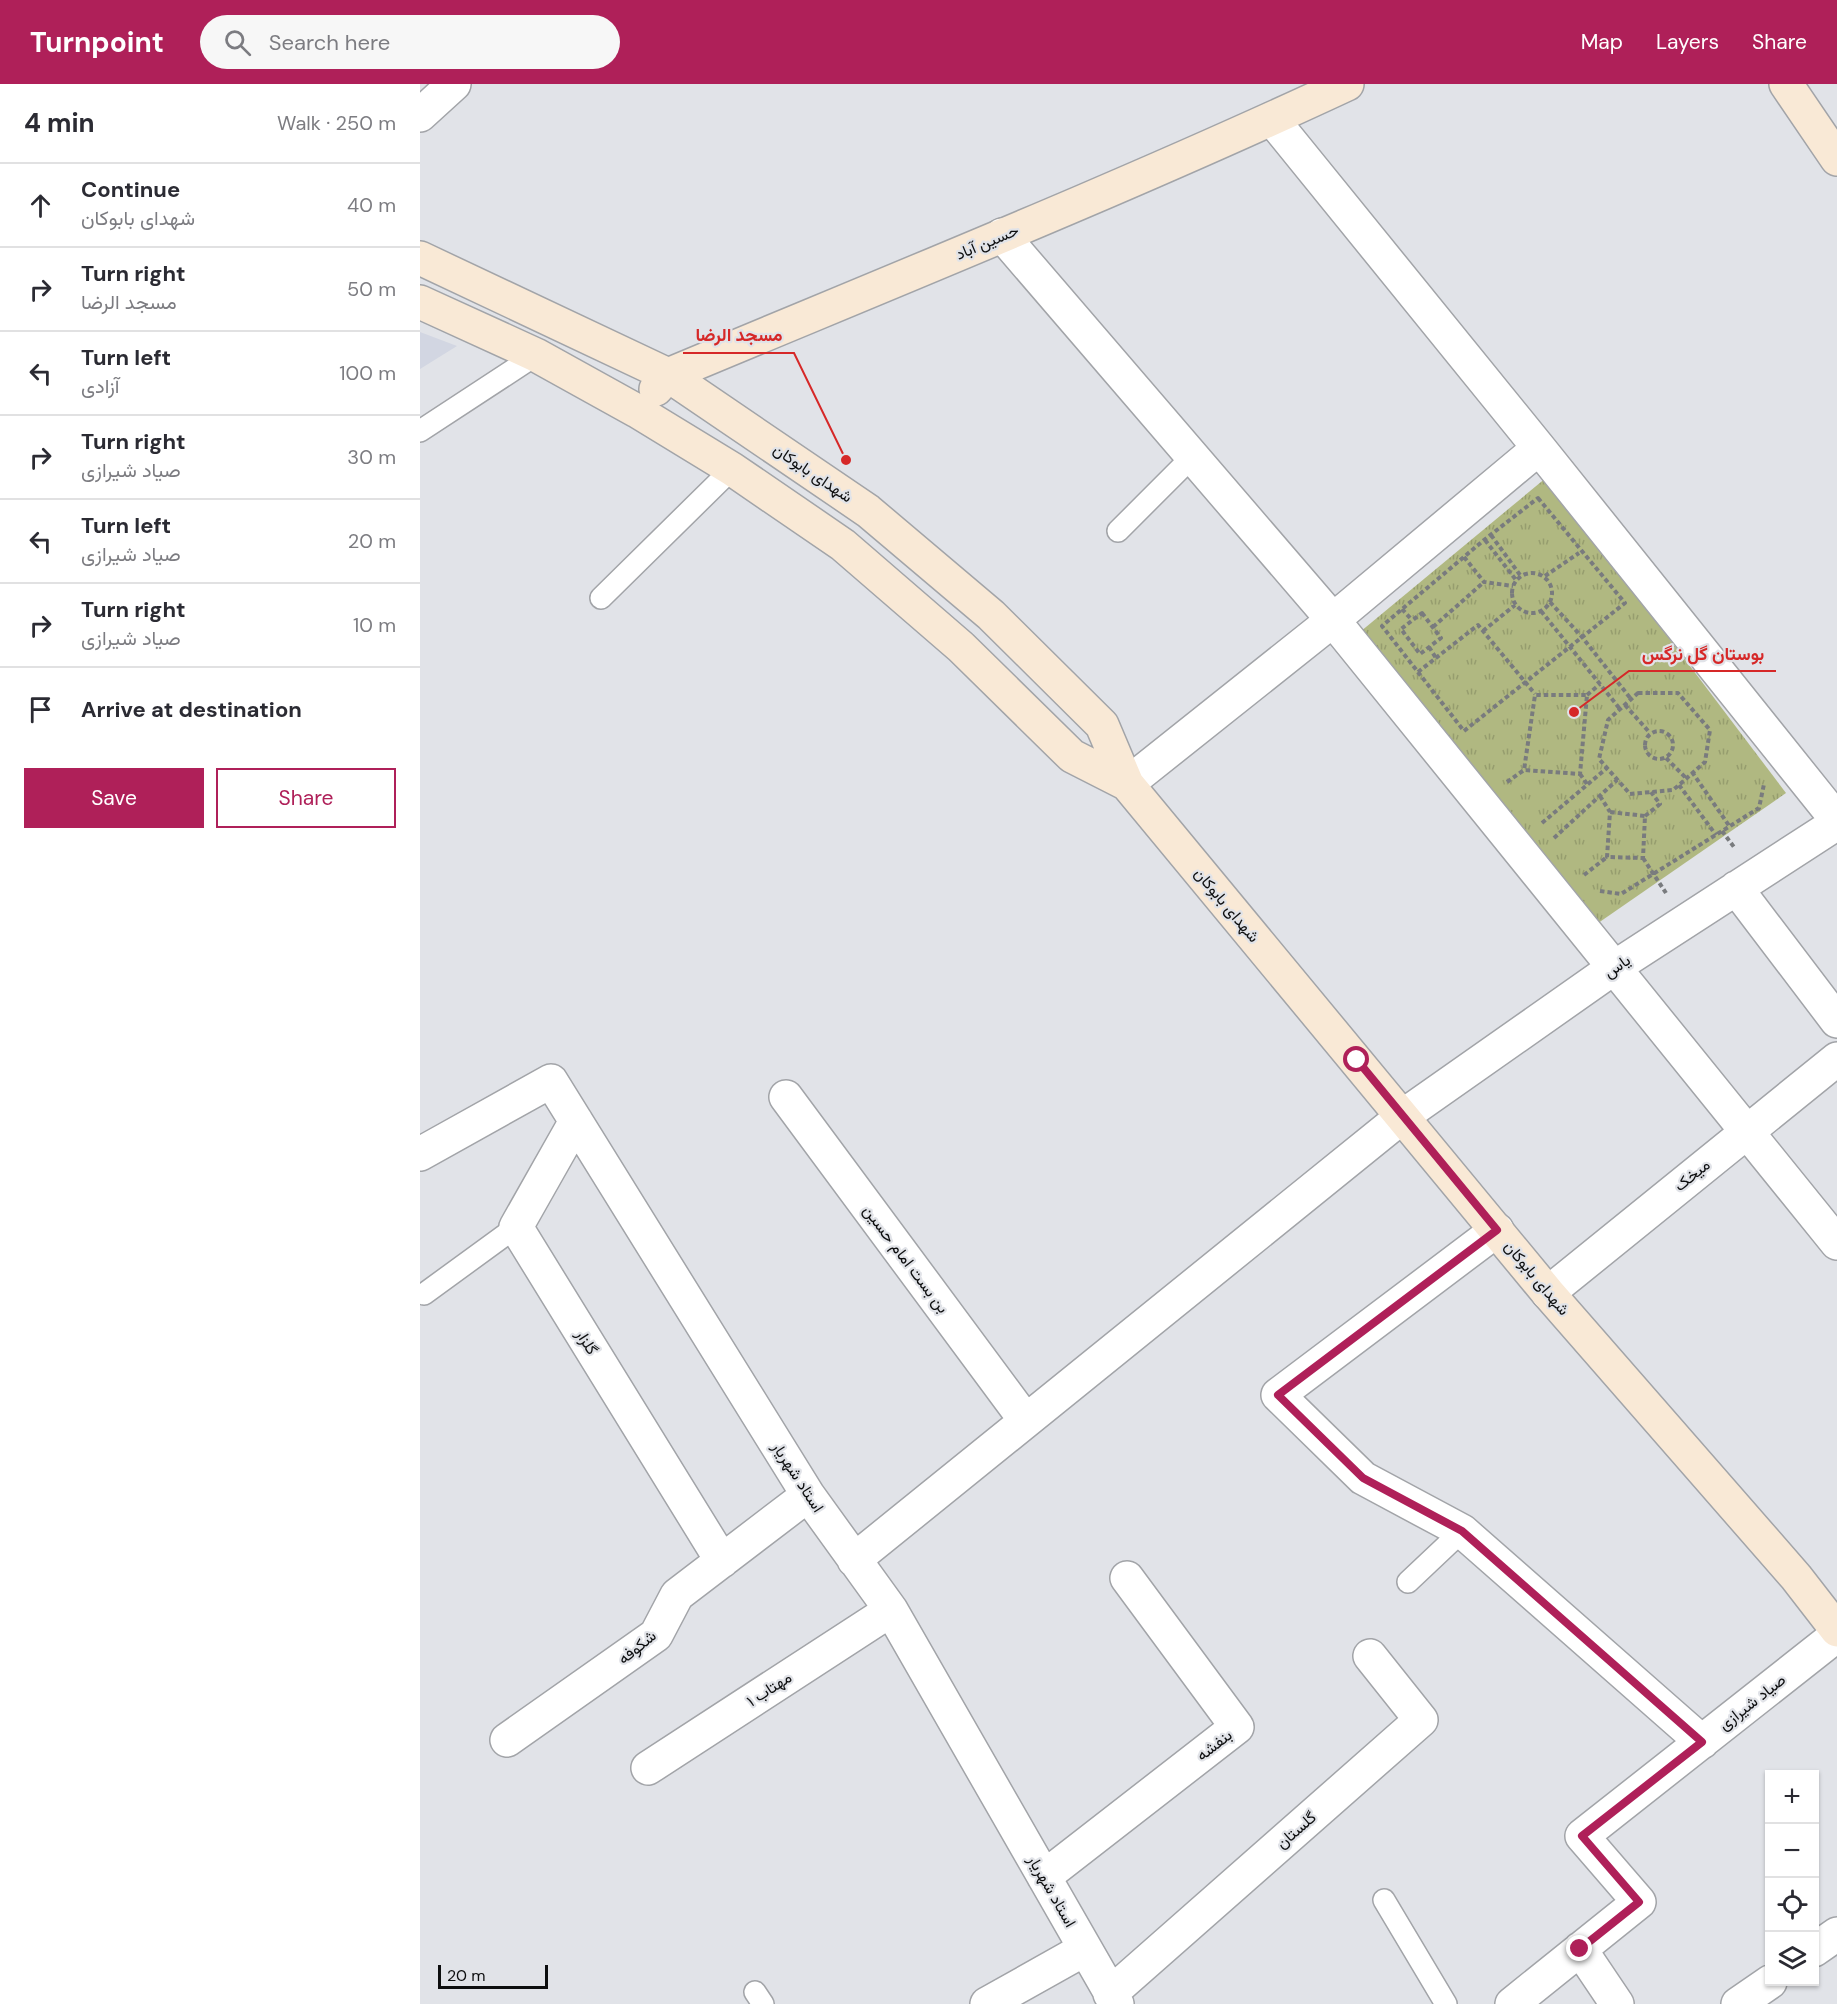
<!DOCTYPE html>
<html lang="en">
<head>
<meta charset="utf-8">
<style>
	body { margin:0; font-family:"DM Sans",Vazirmatn,sans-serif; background:#f7f7f7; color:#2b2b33 }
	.controls { position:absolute; right:18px; bottom:18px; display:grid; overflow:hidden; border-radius:0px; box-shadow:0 2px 4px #0004 }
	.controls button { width:54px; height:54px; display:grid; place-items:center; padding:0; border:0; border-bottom:2px solid #e1e1e2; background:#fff; color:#2b2b33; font:30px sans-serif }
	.scale { position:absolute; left:18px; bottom:15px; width:110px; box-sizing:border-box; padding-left:6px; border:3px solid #0d0e0f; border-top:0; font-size:16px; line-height:21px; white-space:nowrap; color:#0d0e0f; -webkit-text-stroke:4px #e1e3e8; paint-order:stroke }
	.stop { position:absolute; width:18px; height:18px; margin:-14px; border:4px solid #af2059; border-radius:50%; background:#fff }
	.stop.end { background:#af2059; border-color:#fff; box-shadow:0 2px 6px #0008 }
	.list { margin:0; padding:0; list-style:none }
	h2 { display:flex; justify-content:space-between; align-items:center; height:78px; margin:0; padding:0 24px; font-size:26px }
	h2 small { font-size:20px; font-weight:400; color:#7c7c81 }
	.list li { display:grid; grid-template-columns:39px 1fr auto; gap:18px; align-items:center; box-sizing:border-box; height:84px; padding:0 24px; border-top:2px solid #e1e1e2 }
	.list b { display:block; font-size:22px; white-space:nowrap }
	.list p { margin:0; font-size:20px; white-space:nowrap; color:#7c7c81 }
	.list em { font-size:20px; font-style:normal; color:#7c7c81 }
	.actions { display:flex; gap:12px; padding:18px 24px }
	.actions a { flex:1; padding:14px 0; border:2px solid #af2059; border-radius:0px; text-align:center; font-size:21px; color:#af2059 }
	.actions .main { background:#af2059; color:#fff }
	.icon { flex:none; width:33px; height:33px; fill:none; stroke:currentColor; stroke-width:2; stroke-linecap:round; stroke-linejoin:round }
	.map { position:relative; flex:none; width:1417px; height:1920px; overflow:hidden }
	header { display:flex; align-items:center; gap:36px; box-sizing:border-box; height:84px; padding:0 30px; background:#af2059; color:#fff }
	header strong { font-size:28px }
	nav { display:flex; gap:33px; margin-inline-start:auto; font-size:21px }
	.search { width:420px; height:54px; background:#f7f7f7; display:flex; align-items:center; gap:15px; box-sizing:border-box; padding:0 21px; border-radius:33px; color:#7c7c81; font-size:22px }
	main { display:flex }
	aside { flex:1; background:#fff }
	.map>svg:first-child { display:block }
	.built { fill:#d2d6e2 }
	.park { fill:url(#park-tufts) }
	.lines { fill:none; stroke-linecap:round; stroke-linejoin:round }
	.lane-casing { stroke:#a2a4a8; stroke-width:24 }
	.street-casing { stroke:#a2a4a8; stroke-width:36 }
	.secondary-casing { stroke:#a2a4a8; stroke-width:36 }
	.path { stroke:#797b7e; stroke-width:4; stroke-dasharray:4.5 3; stroke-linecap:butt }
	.lane { stroke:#fff; stroke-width:21 }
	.street { stroke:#fff; stroke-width:33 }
	.secondary { stroke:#f9e9d6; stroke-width:33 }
	.route { stroke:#af2059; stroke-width:8 }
	.labels { text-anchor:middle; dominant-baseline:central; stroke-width:4.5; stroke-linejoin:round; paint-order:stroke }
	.street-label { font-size:16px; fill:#0d0e0f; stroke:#e1e3e8 }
	.leader { fill:none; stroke:#d62828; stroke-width:2 }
	.callout-dot { fill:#d62828; stroke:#e1e3e8; stroke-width:2 }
	.callout-label { font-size:18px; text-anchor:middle; font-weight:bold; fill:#d62828; stroke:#e1e3e8; stroke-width:4.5; stroke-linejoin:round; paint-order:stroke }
</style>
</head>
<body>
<header>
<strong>Turnpoint</strong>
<div class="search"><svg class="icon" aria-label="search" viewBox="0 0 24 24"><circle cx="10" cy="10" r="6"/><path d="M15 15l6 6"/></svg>Search here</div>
<nav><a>Map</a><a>Layers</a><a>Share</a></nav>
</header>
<main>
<aside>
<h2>4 min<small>Walk · 250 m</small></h2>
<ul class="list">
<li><svg class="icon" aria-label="ahead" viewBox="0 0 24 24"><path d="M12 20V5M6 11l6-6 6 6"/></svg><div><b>Continue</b><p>شهدای بابوکان</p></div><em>40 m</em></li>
<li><svg class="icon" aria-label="right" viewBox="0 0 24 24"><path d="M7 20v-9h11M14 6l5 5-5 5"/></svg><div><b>Turn right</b><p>مسجد الرضا</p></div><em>50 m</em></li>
<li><svg class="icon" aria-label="left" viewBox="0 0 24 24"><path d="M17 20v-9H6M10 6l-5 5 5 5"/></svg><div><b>Turn left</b><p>آزادی</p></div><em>100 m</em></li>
<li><svg class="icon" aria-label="right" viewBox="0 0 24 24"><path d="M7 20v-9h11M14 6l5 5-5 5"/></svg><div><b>Turn right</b><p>صیاد شیرازی</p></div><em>30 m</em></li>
<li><svg class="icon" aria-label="left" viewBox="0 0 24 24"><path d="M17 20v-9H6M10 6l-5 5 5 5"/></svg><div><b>Turn left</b><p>صیاد شیرازی</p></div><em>20 m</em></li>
<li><svg class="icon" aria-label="right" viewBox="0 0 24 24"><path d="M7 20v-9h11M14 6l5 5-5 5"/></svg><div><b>Turn right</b><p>صیاد شیرازی</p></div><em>10 m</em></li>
<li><svg class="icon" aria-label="arrive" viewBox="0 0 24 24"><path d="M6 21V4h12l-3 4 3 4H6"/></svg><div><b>Arrive at destination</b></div></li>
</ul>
<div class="actions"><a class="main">Save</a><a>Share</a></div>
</aside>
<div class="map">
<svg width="1417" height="1920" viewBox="0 0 1417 1920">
	<defs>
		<pattern id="park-tufts" width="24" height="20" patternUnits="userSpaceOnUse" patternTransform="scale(1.5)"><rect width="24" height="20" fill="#b0b881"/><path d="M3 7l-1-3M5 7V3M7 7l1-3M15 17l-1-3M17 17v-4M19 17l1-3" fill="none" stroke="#969d6e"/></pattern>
	</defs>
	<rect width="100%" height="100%" fill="#e1e3e8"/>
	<path class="built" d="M0,248l37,14 -37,23z"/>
	<path class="park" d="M1127,393l239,316 -195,135 -231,-296z"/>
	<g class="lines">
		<g class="lane-casing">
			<path id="lane" d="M0,347l116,-76
				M698,447l74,-74
				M181,514l131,-129
				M4,1210l92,-67
				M988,1498l54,-51
				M964,1816l62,104
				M335,1908l8,12"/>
		</g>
		<g class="street-casing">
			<path id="street" d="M0,31l34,-31
				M852,35l267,329 298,372
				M582,151l331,385 504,623
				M707,700l206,-164 206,-172
				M1316,804l101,133
				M366,1013l240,324
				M156,1037l-60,106 206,334
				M0,1070l131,-73 257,414 83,115 226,394
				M1077,1146l-219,165 85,83 99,53 240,211
				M1128,1209l289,-234
				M434,1476l549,-444 212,-149 222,-144
				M87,1656l149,-105 21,-40 131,-100
				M228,1684l243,-158
				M624,1793l193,-150 -110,-149
				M1160,1865l37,55
				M1394,1866l23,-16
				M690,1910l311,-274 -51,-64
				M567,1920l98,-55
				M1092,1920l127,-102 -57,-66 255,-201
				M1318,1920l32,-22"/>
		</g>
		<g class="secondary-casing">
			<path id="secondary" d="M1366,0l51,75
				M0,174l248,117 200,136 123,104 111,110 25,59 421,509 248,284 41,53
				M0,218l116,53 101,56 95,58 111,76 118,102 111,109 55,28
				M236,305l12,-14c227,-95 456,-187 679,-291"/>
		</g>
		<path class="path" d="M1118,414l87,105 -161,128 -82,-105 102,-86z
			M1071,451l29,40
			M1065,456l31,40
			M1044,473l20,25 29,4
			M1092 509a20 20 0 1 1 40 0a20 20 0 1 1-40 0Z
			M1125,492l34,-23
			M1130,518l32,35 49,62
			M982,525l10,11
			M1121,527l79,98
			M1002,529l19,25 -21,16 -19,-25z
			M1013,543l51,-45
			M1063,547l32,-26
			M1009,563l7,11
			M998,588l60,-47 57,69
			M1218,609h40l32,37 -5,32 -26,23 -6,5 -43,4 -31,-35 9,-39z
			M1167,611l13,-11
			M1205,621l25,28
			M1225 661a14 14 0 1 1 28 0a14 14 0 1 1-28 0Z
			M1246,674l20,20
			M1272,688l38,55
			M1160,690l7,10
			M1087,698l17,-12 56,4 7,-79h-52l-11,75
			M1259,701l37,50
			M1180,712l10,16 -3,45 36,1 2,-42 -35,-4
			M1225,732l15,-12 -9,-12
			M1122,739l65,-55
			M1302,747l12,16
			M1134,754l63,-58
			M1223,774l23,35
			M1164,791l23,-18
			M1180,807l21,3 138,-86 5,-24"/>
		<use href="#lane" class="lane"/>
		<use href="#street" class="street"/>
		<use href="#secondary" class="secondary"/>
	</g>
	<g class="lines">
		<path class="route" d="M937,976l140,170 -219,165 85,83 99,53 240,211 -120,94 57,66 -59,47"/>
	</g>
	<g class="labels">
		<g class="street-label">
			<text transform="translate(567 158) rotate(-23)">حسین آباد</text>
			<text transform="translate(393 389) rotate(34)">شهدای بابوکان</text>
			<text transform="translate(807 821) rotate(50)">شهدای بابوکان</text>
			<text transform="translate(1197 882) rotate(-34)">یاس</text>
			<text transform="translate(1272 1091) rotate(-39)">میخک</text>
			<text transform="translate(486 1175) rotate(53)">بن بست امام حسین</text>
			<text transform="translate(1117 1194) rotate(50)">شهدای بابوکان</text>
			<text transform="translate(167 1258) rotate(58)">گلزار</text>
			<text transform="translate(378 1393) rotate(57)">استاد شهریار</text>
			<text transform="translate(217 1563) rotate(-39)">شکوفه</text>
			<text transform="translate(349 1605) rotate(-33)">مهتاب ۱</text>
			<text transform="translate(1332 1618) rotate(-38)">صیاد شیرازی</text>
			<text transform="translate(794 1661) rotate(-38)">بنفشه</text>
			<text transform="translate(876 1746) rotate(-41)">گلستان</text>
			<text transform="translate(632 1807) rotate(60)">استاد شهریار</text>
		</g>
	</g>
	<path class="leader" d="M426 376L374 269H263M1154 628L1209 587H1356"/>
	<g class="callout-dot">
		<circle cx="426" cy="376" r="6"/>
		<circle cx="1154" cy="628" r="6"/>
	</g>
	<g class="callout-label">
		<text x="319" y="257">مسجد الرضا</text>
		<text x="1283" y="576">بوستان گل نرگس</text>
	</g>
</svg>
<div class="controls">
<button>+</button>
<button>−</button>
<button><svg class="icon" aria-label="locate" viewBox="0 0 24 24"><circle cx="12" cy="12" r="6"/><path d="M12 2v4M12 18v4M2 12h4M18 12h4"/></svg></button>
<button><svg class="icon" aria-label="layers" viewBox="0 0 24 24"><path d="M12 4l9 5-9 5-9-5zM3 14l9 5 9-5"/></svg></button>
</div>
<div class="scale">20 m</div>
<div class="stop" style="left:937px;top:976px"></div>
<div class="stop end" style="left:1160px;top:1865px"></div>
</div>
</main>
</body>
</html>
